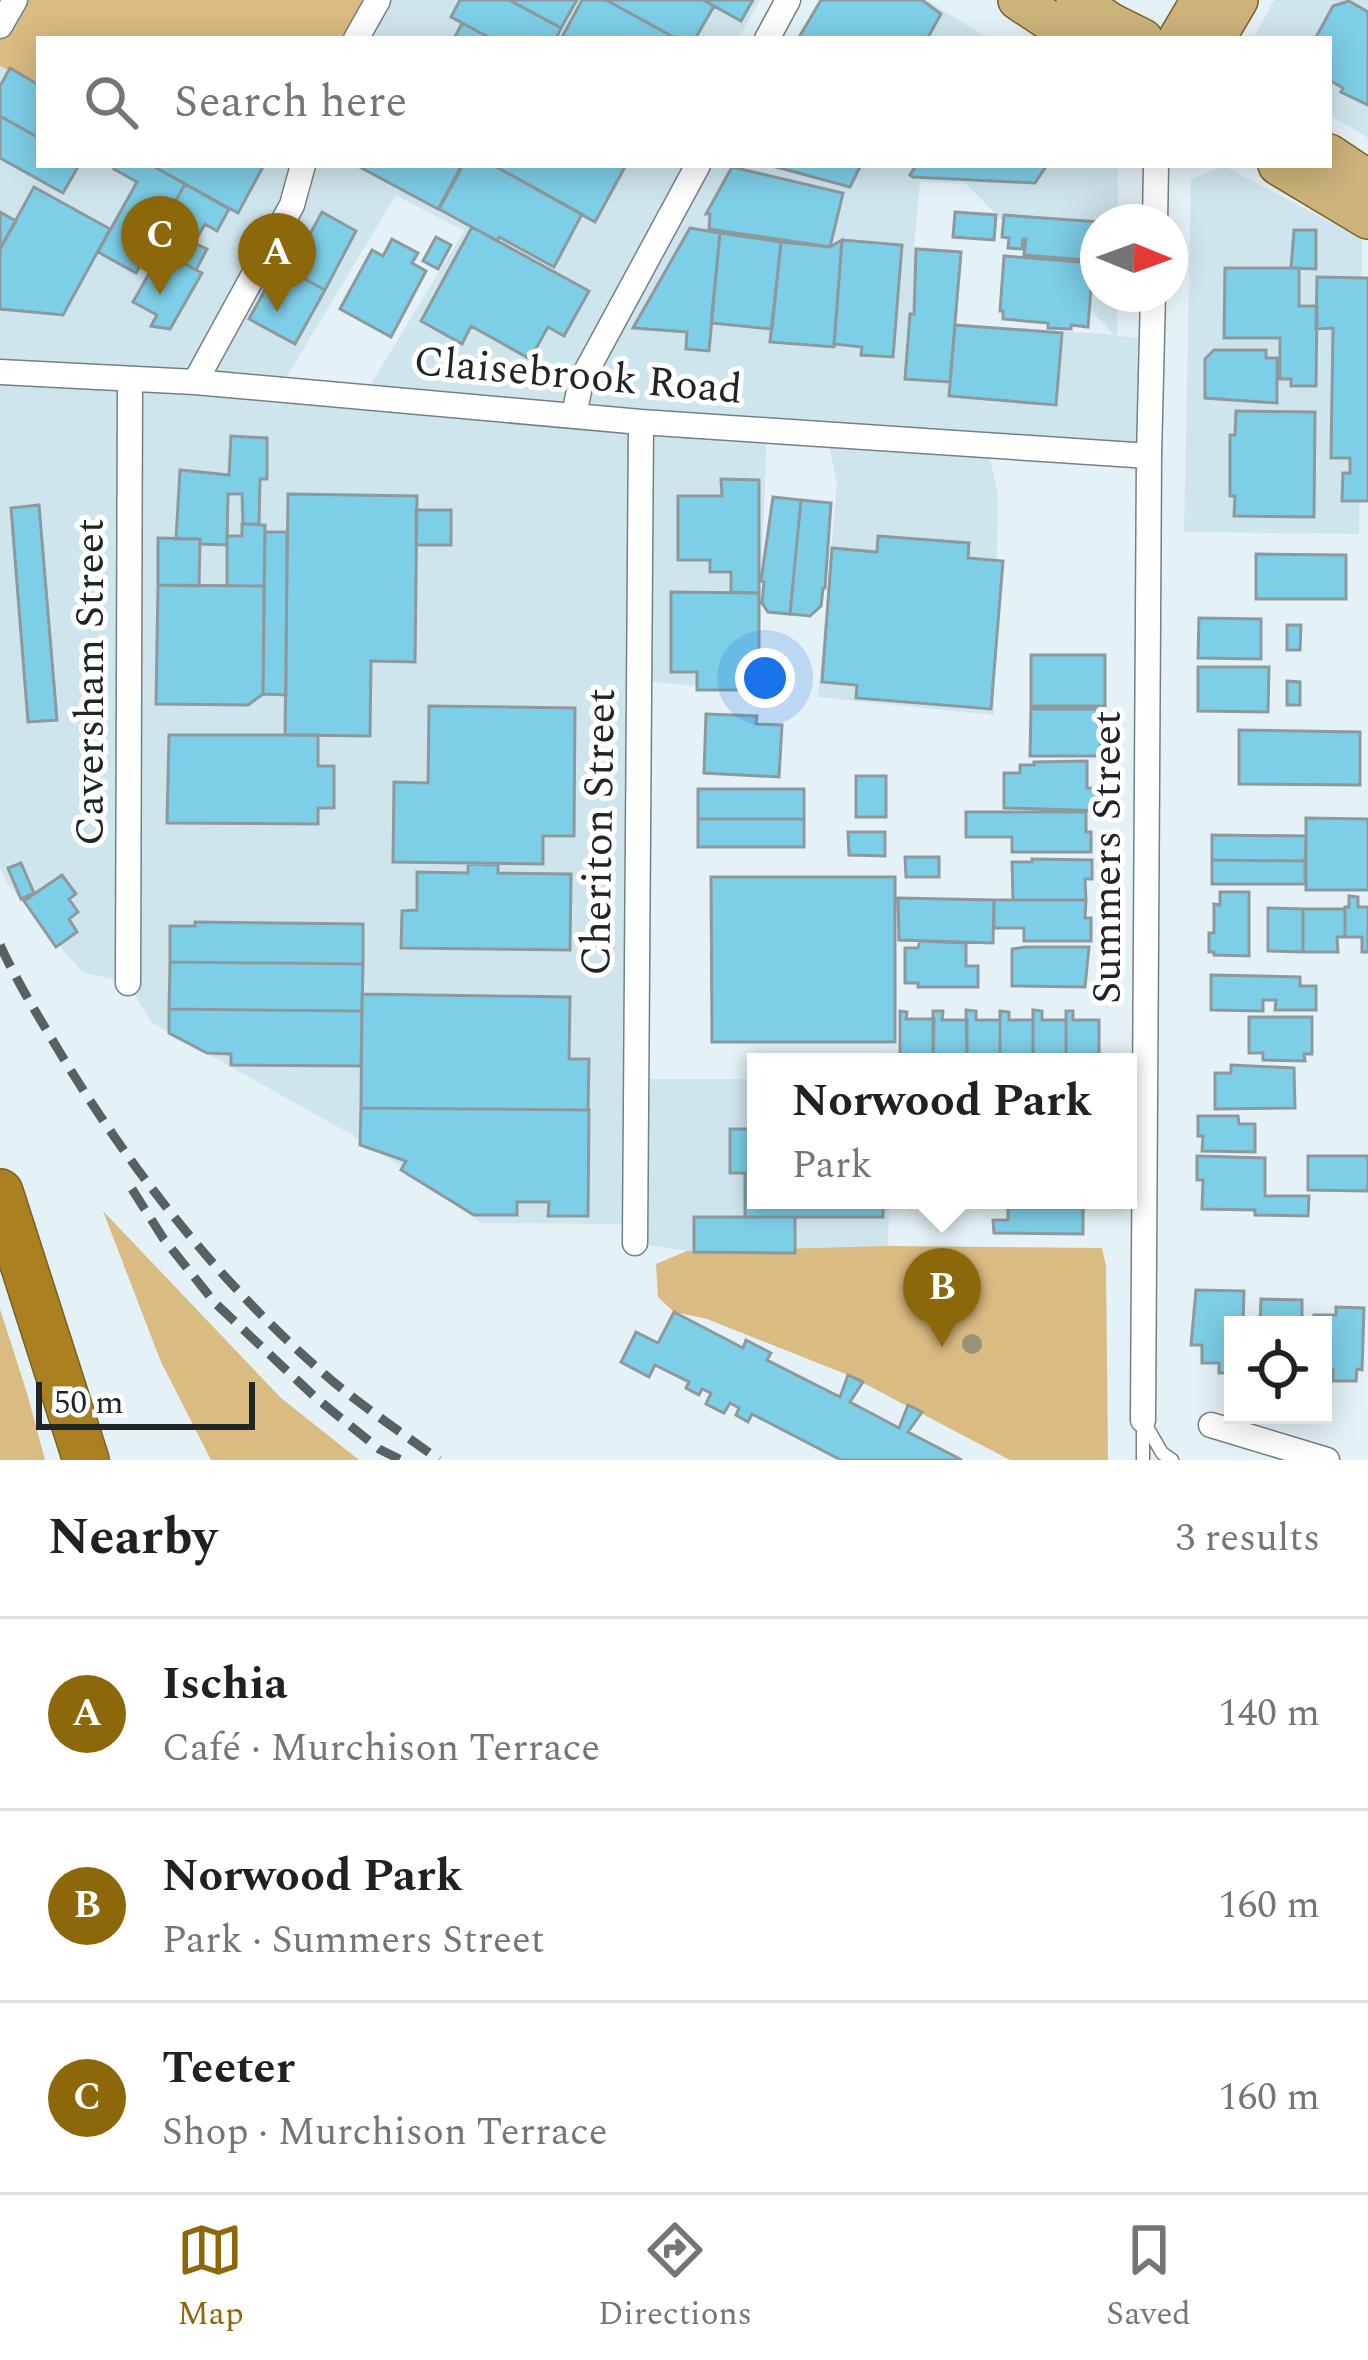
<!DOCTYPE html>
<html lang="en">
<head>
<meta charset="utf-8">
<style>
	body { margin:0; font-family:Spectral,serif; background:#f2f2f2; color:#202124 }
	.controls { position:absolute; right:36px; bottom:36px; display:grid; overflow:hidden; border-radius:0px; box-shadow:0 6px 30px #0003 }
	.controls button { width:108px; height:108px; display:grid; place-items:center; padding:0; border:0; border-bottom:3px solid #e0e0e0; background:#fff; color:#202124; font:60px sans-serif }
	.compass { position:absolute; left:1080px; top:204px; width:108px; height:108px; border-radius:50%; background:#fff; box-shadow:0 6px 30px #0003; rotate:91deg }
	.scale { position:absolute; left:36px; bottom:30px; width:219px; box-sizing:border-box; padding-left:12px; border:6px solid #202527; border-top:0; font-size:33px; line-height:42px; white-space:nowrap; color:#202527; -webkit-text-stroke:9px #fff; paint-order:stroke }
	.you { position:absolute; left:765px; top:678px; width:42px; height:42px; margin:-30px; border:9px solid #fff; border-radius:50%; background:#1a73e8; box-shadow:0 0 0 18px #1a73e833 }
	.badge { display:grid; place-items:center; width:78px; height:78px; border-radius:50%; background:#8d680a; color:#fff; font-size:39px; font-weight:700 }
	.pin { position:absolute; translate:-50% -99px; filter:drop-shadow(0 3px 6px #0008) }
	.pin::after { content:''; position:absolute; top:63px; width:42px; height:36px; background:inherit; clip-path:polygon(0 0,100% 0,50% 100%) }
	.popup { position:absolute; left:747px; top:1053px; width:390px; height:156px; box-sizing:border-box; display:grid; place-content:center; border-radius:0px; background:#fff; filter:drop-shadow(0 3px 9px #0005); font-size:39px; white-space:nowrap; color:#757577 }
	.popup b { font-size:45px; color:#202124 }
	.popup::after { content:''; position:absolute; left:50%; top:100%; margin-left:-24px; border:24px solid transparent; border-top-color:#fff }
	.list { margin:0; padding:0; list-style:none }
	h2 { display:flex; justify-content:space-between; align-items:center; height:156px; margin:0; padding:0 48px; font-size:51px }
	h2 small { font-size:39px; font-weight:400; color:#757577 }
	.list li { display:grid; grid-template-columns:78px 1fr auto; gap:36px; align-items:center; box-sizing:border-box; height:192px; padding:0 48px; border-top:3px solid #e0e0e0 }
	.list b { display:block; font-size:45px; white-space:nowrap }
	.list p { margin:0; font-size:39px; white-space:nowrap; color:#757577 }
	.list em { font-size:39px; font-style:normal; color:#757577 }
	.icon { flex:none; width:66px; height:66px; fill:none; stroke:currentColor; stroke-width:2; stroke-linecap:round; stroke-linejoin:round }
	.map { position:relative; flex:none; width:1368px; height:1460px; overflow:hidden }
	.search { position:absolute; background:#fff; box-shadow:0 6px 30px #0003; left:36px; right:36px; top:36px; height:132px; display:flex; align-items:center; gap:30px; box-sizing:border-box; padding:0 42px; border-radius:0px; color:#757577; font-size:45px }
	.sheet { height:732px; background:#fff }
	nav { display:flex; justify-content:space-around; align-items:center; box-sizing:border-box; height:168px; border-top:3px solid #e0e0e0; background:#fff; font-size:33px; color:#757577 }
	nav a { display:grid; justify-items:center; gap:6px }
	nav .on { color:#8d680a }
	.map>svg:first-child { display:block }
	.built { fill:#cfe5ed; fill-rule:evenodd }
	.green { fill:#dabb81 }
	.building { fill:#7dcee7; stroke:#8d999d; stroke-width:3 }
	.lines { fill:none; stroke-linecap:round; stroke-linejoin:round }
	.service-casing { stroke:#748084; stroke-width:15 }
	.minor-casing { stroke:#748084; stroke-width:27 }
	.primary-casing { stroke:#7a6023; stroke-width:42 }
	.motorway-casing { stroke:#7a6023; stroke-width:48 }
	.service { stroke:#fff; stroke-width:12 }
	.minor { stroke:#fff; stroke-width:24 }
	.primary { stroke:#ccb37a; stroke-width:39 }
	.motorway { stroke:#aa8021; stroke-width:45 }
	.rail { stroke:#586062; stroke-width:9; stroke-dasharray:24 12; stroke-linecap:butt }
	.tree { fill:#989179 }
	.labels { text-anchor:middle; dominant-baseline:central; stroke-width:10; stroke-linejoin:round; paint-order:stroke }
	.street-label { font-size:42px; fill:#202527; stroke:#fff }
</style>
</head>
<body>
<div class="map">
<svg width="1368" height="1460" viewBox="0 0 1368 1460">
	<rect width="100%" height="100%" fill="#e4f1f6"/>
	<path class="built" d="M378,0h382l-22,39h-382z
		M821,0h106l61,39h-190z
		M1274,0h94v138l-39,-24v-75h-76z
		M0,66l39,20v79h1079v57h-20v72h19v42l35,3 -3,117 -162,-10 11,49 -4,220 -176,-18 19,-213 -10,-49 -60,-3 -10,259 -117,-10 -4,398h120v121h133l-1,46 -201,5 -52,-8 -1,-19 -153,-1 -111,-78 -219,-123 -23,-39 -46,-11 -73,-86 -9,-17zM920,182l46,2 149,151 -158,-11 4,-73 -47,-5zM396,195l68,36 -101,166 -83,-9z
		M1224,166l138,73 -3,295 -175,-2 7,-353z"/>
	<path class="green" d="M15,0h363l-22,39h-317v47l-39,-20v-40z
		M103,1211l178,187 78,62h-148l-50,-98z
		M888,1246l214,2 4,18 2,194h-98l-162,-85 -141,-56 -33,-7 -16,-15 -2,-33 31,-13z
		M0,1309l27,84 18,67h-45z"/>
	<path class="building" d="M460,0h49l52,28 -5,11h-64l-41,-22z
		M509,0h68l-16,28z
		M582,0h24l71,39h-116z
		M606,0h97l11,6 -19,33h-18z
		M703,0h50l-12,21z
		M821,0h101l19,14 -14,25h-129z
		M1349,1l19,11v93l-27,-13 2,-4 -14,-8v-41h-14l18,-33z
		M462,23l30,16h-46l9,-2z
		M10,68l29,17v53l-39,-22v-30z
		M0,116l39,22v27h40l-16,28 -63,-35z
		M117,165h34l34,19 -49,89 -38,-21 39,-70 -23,-13z
		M151,165h113l-26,48z
		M356,165h106l-24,44z
		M463,165h30l89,49 -28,53 -55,-30 -2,4 -58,-32z
		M493,165h133l-31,57z
		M769,165h92l-11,22z
		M916,165h131l-12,18 -122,-6 -3,-2z
		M732,167l111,26 -13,54 -121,-18 1,-15h-4z
		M185,184l44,25 -12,22 -12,-7 -11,19 13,6 -11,21 -45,-25z
		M34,187l76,42 -47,86 -63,-6v-60z
		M0,212l16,9 -16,28z
		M322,212l34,19 -31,59 -35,-19z
		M955,212l41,3 -2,25 -41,-3z
		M1004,215l94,7v39l-74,-6 2,-16h-3l-1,10 -14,-1 1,-10 -7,-1z
		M472,227l117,64 -25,45 -16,-9 -18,32 -59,-33 -9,18 -41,-23z
		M690,228l30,5 -11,118 -23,-2 1,-17 -54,-4z
		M1294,230h22v39l-25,-1z
		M720,233l61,9 -9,87 -61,-6z
		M436,237l15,8 -13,24 -15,-8z
		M392,239l26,14 -6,10 14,8 -35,66 -51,-28 32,-59 11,6z
		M842,240l60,5 -9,112 -32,-2 1,-8 -28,-3z
		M842,240l-8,107 -64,-5 11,-100 49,5z
		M916,249l45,3 -11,130 -45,-3 5,-65h4z
		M162,251l40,22 -32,56 -19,-3 6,-11 -24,-13z
		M1004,256l89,7 -5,64 -17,-2v4l-23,-1v-5l-45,-4v-8h-3z
		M279,265l46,25 -30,54 -46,-25z
		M1225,268h74v38h18l-1,80h-25v-7h-11v-41h-56z
		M1317,277l51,1v223h-26l1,-28h7v-15h-19l2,-130 -17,1z
		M955,325l107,8 -6,72 -107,-9z
		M1214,350h52v8h11v45l-72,-5v-39z
		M1236,411l79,1 -1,105 -80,-1 1,-20h-5v-61h5z
		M231,436l36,2v41h-7l-1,45h-16l-1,-30h-14l-1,51 -27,-1v-5h-24l4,-69 49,5z
		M721,479l38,1v113l-28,-1v-20h-21v-12h-32v-64h44z
		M288,494l129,2 -2,166 -44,-1 -1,75 -85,-1z
		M773,497l28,3 -11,114 -22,-2 -6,-9 2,-21 -3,-1z
		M801,500l30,3 -6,85h-2l-2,18 -11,10 -20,-2z
		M39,505l18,215 -29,2 -17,-214z
		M416,510h35v35h-35z
		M242,524l23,1 -1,61h-37v-50h15z
		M265,532h22l-1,163 -23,-1z
		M878,536l91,7 -1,15 35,3 -12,148 -135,-11 1,-13 -35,-3 10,-134 45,4z
		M158,538l42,1 -1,47 -41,-1z
		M1256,554l90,1v44h-90z
		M158,585l106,1 -1,108 -15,11 -92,-1z
		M671,592l88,1v97h-62v-18h-26z
		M1199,618l62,1v40l-63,-1z
		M1287,625h14l-1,25h-13z
		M1031,655h74v51h-74z
		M1198,667h71l-1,45 -70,-1z
		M1287,681l13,1v23h-13z
		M429,706l146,2 -1,128h-31v28l-150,-2 1,-80 34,1z
		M1031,709h70l-1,47h-70z
		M706,714l51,2 -1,8 26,1 -3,52 -75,-4z
		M1239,730l121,2v53l-121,-1z
		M169,735h149v31h16v42h-16v16l-151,-1z
		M1087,761v27l21,1v22l-104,-3v-35h16v-8h14v-3z
		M856,776h30v41h-30z
		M698,789h106v30h-106z
		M966,812h120v20h5v20h-79v-15h-46z
		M1306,818l62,1v71h-62z
		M698,819h106v28h-106z
		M848,832h37v24l-36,-1z
		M1212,835l94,1 -1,25 -93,-1z
		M905,857h34v20h-33z
		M1032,859l60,1v19h-7l1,21h-73l-1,-38h20z
		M1212,860l93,1v23h-93z
		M21,863l13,30 -13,6 -13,-31z
		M468,864l30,1v8l73,1 -1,76 -169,-2 1,-37 15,-1v-38l51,1z
		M62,875l14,19 -7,5 9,13 -9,7 8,13 -21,15 -32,-46z
		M711,877h184v165h-183z
		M1220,892h29v64l-35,-1v-3h-5v-19h5v-29l6,1z
		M1349,896l9,1v10h10v45h-6v-15h-17v-30h4z
		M898,898l96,2 -1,43 -94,-3z
		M994,900h92l-1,18h6v23h-67v-13h-30z
		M1268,908l35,1v43l-35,-1z
		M1303,909h42v28h-8l1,15h-35z
		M195,922l168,2v40l-193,-2v-36h25z
		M920,941l46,2v23h12v21h-60v-4h-13v-35h13z
		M1026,947h63l-4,40 -73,-1v-37z
		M170,962l193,2 -1,47 -193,-2z
		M1211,975l89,2v9h16v24h-41l1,-10h-13v11l-52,-1z
		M362,994l208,3 -1,62h20l-1,51 -227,-2z
		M169,1009l193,2 -1,55 -130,-1v-11l-24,-1 -38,-20z
		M966,1010l10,1v9h24v40l-33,2z
		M1033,1010l9,1v9h24v40l-33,2z
		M900,1011l7,1 -1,7h28l-1,43 -33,-2z
		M933,1011h10l-1,9h25v40l-34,2z
		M1000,1011l9,1v8h24v40l-33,2z
		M1066,1011h7v9h26v42h-33z
		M1249,1017h63v37h-8l1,7 -42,-1v-7h-14z
		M1231,1065l63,3 1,40 -80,1v-36h16z
		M361,1108l228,2 -1,106h-40l1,-14h-32v13h-43l-73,-45 5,-9 -46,-16z
		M1198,1116h40l1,8h16v28l-53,-1 1,-15h-5z
		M730,1129h26v44h-26z
		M1197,1156l68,2v38h44l-1,20 -53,-1v-5l-53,-1 1,-29h-6z
		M1308,1156h60v35l-60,-1z
		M745,1173h11v27h127v17h-138z
		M1008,1200h75v8h-75z
		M1008,1208h75v26l-89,-1 -1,-13h15z
		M694,1217h101v36l-101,-1z
		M1196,1290l48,1 -1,34h-10v48h-14v-10h-17v-18h-11z
		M1261,1299l41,1v25h-42z
		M1336,1307l28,1 -2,62 -5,-1 -1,12h-23v-12h-10v-44h-9v-10h22z
		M674,1312l69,36 3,-8 25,13 -4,7 73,37 8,-22 15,7 -13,20 49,26 9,-23 14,7 -14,20 54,28h-121l-89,-46 -4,8 -12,-7 3,-7 -9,-5 -6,10 -18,-9 5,-11 -9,-4 -3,6 -13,-7 3,-6 -34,-17 -6,12 -28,-15 15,-30 22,11z"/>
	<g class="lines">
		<g class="service-casing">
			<path id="service" d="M1143,1420l19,33 10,7
				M1143,1425v35"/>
		</g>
		<g class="minor-casing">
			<path id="minor" d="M0,26l15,-26
				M356,39l22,-39
				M767,39l21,-39
				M1155,222l1,-57
				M0,372l195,10 446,40 508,34
				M195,382l97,-177 11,-40
				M574,415l7,-34 117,-216
				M128,983l2,-603
				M635,1243l6,-821
				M1143,1420l6,-964 4,-162
				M1211,1425l116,35"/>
		</g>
		<g class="primary-casing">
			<path id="primary" d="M1018,0l59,39
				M1076,0l35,23 32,16
				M1178,39l23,-39
				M1215,39l23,-39
				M1329,154l39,26
				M1278,165l90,54"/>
		</g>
		<g class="motorway-casing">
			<path id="motorway" d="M0,1192l86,268"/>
		</g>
		<use href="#service" class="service"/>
		<use href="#minor" class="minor"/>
		<use href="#primary" class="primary"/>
		<use href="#motorway" class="motorway"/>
		<path class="rail" d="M0,945c18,39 40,74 62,111 74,122 165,236 274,328 33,27 69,51 103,76
			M132,1189l31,49 52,65 101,95 63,51 22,11"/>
	</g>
	<circle class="tree" cx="972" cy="1344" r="10"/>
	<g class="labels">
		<g class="street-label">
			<text transform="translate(578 376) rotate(5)">Claisebrook Road</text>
			<text transform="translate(90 682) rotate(-90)">Caversham Street</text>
			<text transform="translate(599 832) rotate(-89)">Cheriton Street</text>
			<text transform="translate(1107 857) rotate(-90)">Summers Street</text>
		</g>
	</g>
</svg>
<div class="controls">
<button><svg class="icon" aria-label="locate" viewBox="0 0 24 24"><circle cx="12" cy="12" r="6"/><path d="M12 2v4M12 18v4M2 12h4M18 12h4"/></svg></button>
</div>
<svg class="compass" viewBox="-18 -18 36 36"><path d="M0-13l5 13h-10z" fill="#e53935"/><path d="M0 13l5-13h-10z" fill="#757577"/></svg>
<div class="scale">50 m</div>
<div class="you"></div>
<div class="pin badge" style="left:277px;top:312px">A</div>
<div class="pin badge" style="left:942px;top:1347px">B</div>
<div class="popup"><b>Norwood Park</b>Park</div>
<div class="pin badge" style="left:160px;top:295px">C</div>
<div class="search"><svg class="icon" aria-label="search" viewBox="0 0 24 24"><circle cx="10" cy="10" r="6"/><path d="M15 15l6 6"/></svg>Search here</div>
</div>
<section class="sheet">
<h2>Nearby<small>3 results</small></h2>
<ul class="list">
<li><span class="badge">A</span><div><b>Ischia</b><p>Café · Murchison Terrace</p></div><em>140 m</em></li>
<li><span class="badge">B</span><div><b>Norwood Park</b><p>Park · Summers Street</p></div><em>160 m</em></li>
<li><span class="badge">C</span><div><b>Teeter</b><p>Shop · Murchison Terrace</p></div><em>160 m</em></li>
</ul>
</section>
<nav>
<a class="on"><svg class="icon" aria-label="map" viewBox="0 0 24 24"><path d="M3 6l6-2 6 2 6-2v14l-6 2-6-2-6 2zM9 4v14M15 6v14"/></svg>Map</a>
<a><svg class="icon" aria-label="directions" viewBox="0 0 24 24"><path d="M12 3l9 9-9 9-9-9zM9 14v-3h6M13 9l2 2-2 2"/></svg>Directions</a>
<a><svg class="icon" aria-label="saved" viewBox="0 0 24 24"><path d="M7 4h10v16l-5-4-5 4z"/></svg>Saved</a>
</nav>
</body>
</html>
